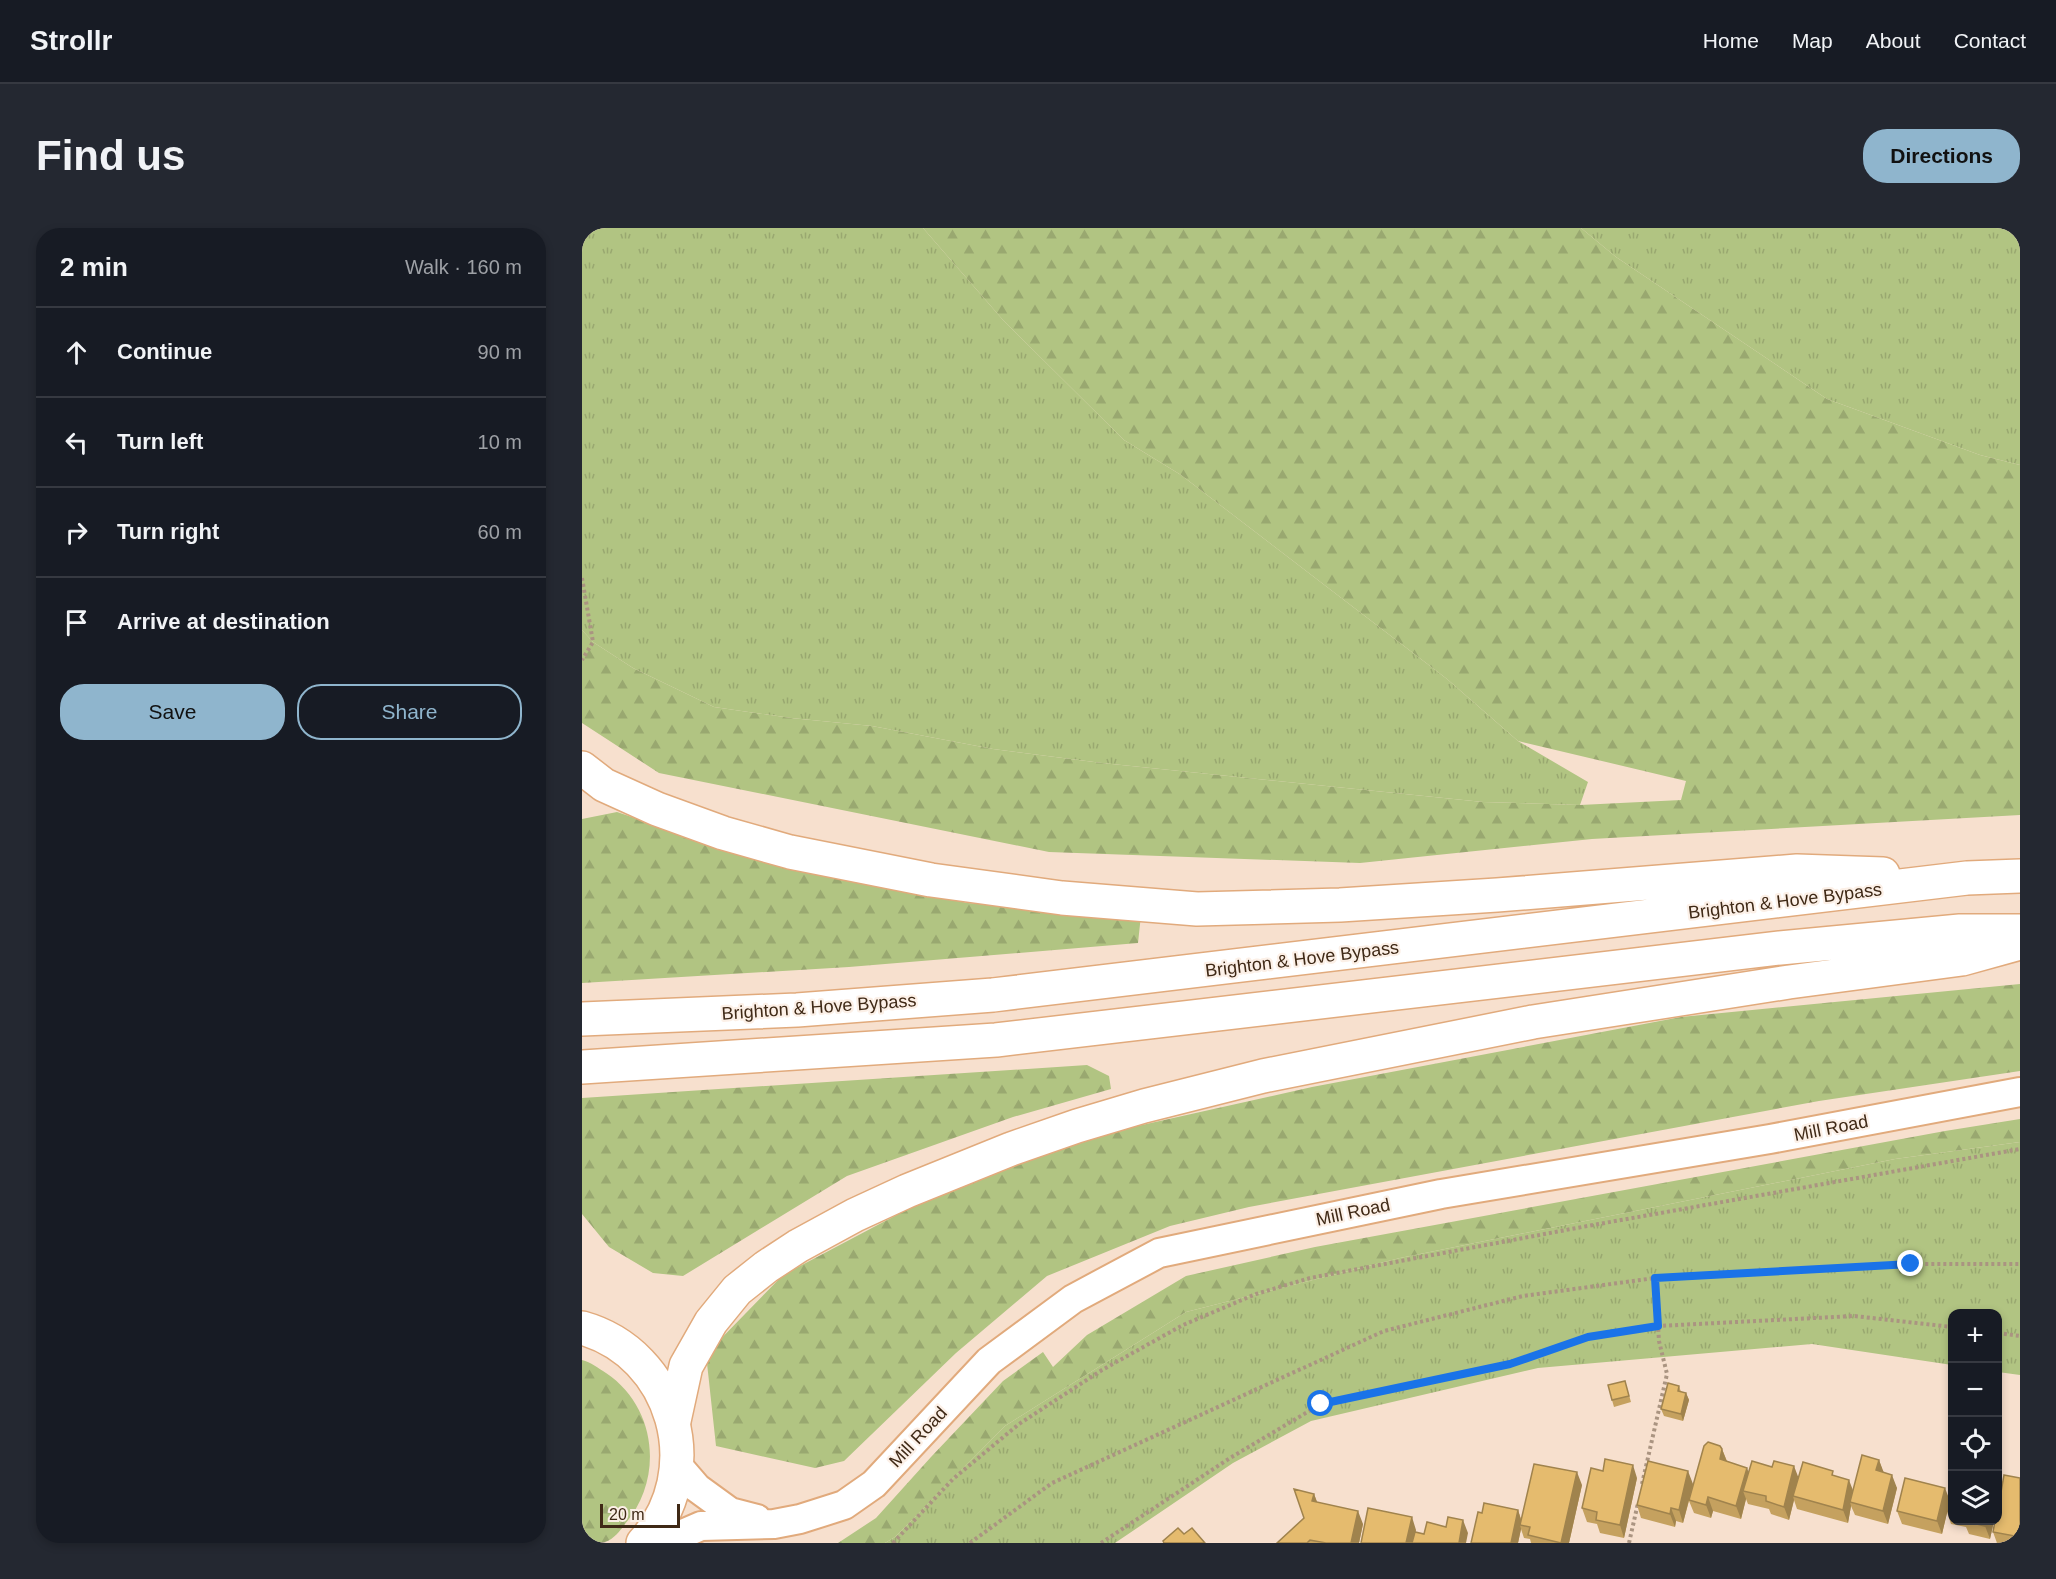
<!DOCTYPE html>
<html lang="en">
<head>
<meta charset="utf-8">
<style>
	body { margin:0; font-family:Arial,sans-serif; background:#242831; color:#f1f3f6 }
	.controls { position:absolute; right:18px; bottom:18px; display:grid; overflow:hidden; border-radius:12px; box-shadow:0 3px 9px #0003 }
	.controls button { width:54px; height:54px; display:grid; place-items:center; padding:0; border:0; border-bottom:2px solid #363941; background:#171b24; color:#f1f3f6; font:30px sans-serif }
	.scale { position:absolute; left:18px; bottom:15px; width:80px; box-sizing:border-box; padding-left:6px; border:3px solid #3f2916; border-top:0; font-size:16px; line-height:21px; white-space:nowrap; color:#3f2916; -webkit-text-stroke:4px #fcf0e7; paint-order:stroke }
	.stop { position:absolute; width:18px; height:18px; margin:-14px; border:4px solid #1a73e8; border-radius:50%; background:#fff }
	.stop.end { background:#1a73e8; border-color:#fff; box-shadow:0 2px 6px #0008 }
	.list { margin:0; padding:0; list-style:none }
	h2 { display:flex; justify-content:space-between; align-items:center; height:78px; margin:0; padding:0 24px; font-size:26px }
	h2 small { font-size:20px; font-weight:400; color:#9ea1a6 }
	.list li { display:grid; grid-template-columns:39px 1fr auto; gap:18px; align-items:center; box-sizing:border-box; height:90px; padding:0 24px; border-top:2px solid #363941 }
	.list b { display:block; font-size:22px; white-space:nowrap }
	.list em { font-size:20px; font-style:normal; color:#9ea1a6 }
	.actions { display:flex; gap:12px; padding:18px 24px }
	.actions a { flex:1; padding:14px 0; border:2px solid #8fb5cd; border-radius:24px; text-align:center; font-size:21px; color:#8fb5cd }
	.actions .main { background:#8fb5cd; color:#111 }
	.icon { flex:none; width:33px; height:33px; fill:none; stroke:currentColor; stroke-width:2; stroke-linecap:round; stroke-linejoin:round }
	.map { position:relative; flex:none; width:1438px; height:1315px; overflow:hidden; border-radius:24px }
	header { display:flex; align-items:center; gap:36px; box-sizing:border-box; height:84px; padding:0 30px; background:#171b24; border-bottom:2px solid #363941 }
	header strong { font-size:28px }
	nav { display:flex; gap:33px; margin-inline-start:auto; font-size:21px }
	.intro { display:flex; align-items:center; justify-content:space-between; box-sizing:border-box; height:144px; padding:0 36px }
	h1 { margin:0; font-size:42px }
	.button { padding:15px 27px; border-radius:24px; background:#8fb5cd; color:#111; font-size:21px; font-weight:700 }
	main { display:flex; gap:36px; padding:0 36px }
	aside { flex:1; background:#171b24; border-radius:24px; box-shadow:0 3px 9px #0003 }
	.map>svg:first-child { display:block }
	.grass { fill:url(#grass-tufts) }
	.forest { fill:url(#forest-firs) }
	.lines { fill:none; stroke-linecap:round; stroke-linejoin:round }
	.street-casing { stroke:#e1aa7c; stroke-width:32 }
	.primary-casing { stroke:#e1aa7c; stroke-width:36 }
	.highway-casing { stroke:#e1aa7c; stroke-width:36 }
	.path { stroke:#aa9481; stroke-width:4; stroke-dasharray:3 3; stroke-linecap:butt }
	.street { stroke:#fff; stroke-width:28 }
	.primary { stroke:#fff; stroke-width:33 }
	.highway { stroke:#fff; stroke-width:33 }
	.wall { fill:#c5a15f }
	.shaded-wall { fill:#a0834d }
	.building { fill:#e5bb6e; stroke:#a0834d; stroke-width:1.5 }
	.route { stroke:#1a73e8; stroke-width:8 }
	.labels { text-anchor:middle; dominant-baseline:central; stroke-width:4.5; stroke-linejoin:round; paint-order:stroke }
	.street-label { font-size:18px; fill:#3f2916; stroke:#fcf0e7 }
</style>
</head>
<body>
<header>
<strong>Strollr</strong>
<nav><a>Home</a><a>Map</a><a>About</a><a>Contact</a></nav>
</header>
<div class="intro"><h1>Find us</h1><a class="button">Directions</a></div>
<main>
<aside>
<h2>2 min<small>Walk · 160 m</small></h2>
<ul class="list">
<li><svg class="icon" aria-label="ahead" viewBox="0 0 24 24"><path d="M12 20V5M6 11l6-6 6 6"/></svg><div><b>Continue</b></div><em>90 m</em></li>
<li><svg class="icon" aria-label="left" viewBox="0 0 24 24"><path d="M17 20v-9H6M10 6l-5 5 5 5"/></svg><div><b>Turn left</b></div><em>10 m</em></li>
<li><svg class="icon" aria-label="right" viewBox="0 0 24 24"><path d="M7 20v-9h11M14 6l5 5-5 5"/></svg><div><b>Turn right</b></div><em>60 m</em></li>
<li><svg class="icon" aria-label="arrive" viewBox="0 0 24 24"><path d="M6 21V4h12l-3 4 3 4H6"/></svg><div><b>Arrive at destination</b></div></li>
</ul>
<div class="actions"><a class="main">Save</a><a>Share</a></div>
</aside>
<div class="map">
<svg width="1438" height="1315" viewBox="0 0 1438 1315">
	<defs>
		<pattern id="grass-tufts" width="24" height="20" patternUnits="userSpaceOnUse" patternTransform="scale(1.5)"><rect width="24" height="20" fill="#b1c482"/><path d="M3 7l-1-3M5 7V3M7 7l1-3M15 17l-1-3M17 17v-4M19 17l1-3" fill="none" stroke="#99a870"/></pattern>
		<pattern id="forest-firs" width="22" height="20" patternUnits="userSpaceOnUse" patternTransform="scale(1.5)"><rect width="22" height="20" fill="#b1c482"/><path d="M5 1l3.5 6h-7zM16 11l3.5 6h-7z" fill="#99a870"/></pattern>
	</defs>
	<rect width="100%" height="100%" fill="#f7e0ce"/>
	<path class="grass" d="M0,0h341l80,92 121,120 57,35 266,204 71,62 70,41 -8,23 -97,-3 -381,-39 -109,-14 -121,-23 -81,-8 -77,-11 -81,-39 -40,-26 -11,-12z
		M999,0h427l12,9v228l-40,-10 -153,-56 -211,-142z
		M1438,914v233l-22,-3v-58h-46v51l-140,-21 -274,24 -227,53 -78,42 -118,80h-230l10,-6 110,-111 181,-114 214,-54 495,-99z"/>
	<path class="forest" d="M341,0h658l35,29 211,142 153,56 40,10v350l-428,24 -232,24 -311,-11 -390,-79 -77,-50v-93l11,12 40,26 81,39 77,11 81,8 121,23 109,14 381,39 97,3 101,-5 5,-19 -168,-40 -71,-62 -266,-204 -57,-35 -121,-120z
		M35,584l140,47 211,44 173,12 -3,28 -289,24 -267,16v-164z
		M1438,756v87l-201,30 -570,106 -79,19 -123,50 -91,77 -112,108 -29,7 -99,-22 -10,-92 77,-79 159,-84 164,-58 206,-46 369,-70z
		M505,837l22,11 2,13 -98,28 -166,59 -164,100 -30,-3 -44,-26 -27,-33v-116z
		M1438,891v23l-125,17 -495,99 -214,54 -181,114 -110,111 -10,6h-47l38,-25 55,-61 72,-76 40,-29 10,15 34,-32 99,-59 129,-29 630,-116z
		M0,1132c9,2 16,8 24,13 51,34 58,106 19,151 -5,7 -11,15 -20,18 -6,1 -16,1 -23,1z"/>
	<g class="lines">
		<g class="street-casing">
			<path id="street" d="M96,1238l19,22 33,24 27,7
				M80,1315l39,-17 73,-2 26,-5 44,-14 30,-21 115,-123 84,-62 86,-46 282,-59 329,-55 250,-47"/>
		</g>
		<g class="primary-casing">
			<path id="primary" d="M0,1100c93,26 126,144 61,215"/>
		</g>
		<g class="highway-casing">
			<path id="highway" d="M0,540l22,17 53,24 66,24 67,19 141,28 131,18 135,11 143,-4 157,-10 300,-24 86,3
				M0,791l215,-9 196,-15 974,-117 53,-2
				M0,839l414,-27 784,-92 180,-17h60
				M92,1193l12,-55 25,-44 26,-32 29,-23 32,-21 57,-31 52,-24 104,-42 66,-23 67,-20 119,-30 270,-54 256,-40 173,-23 58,-16"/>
		</g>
		<path class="path" d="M0,350l11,64 -11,18
			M1416,1105l22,3
			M1060,1256l25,-110 -8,-33 -4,-63
			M311,1315l60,-64 66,-55 83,-54 81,-45 73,-31 54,-16 272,-51 438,-78
			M388,1315l82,-60 332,-152 139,-35 132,-18 256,-14h109
			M519,1315l129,-85 91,-54 189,-40 78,-27 70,-11 196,-10 98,11
			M1047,1315l9,-40"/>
		<use href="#street" class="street"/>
		<use href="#primary" class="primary"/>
		<use href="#highway" class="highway"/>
	</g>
	<path class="wall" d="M1043,1153l6,21 -17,5 -2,-7z
		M1097,1158l2,6 5,1 3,7 -6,21 -19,-5 -3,-7z
		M1140,1221l5,12 22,12 49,4 37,-1 18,16 26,-32 4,12 14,16 -9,36 -33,-9 -4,-9 -3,17 -51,-14 -3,-9 -5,20 -18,-6 -2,-5 -21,-5 -2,-5 -5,20 -28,-8 -2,7 -17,-5 -5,-12 -6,22 -7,-2 -1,6 -34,-9 -4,-13 56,-21z
		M1055,1250l-13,60 -24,-5 -3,-9 -10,-2 -5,-14z
		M1438,1250v65h-23l-4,-11z
		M1371,1256v37h41l-4,18 -21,-5 -3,-7 -15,-3 -4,-12 -5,22 -40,-10 -5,-13 52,-12z
		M1000,1257l-13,58h-38l-1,-4 -6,-1 -3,-9 -3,14h-47l11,-30 36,-3 3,9z
		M732,1266l3,8 46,22 -4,19h-82l27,-25z"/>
	<path class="shaded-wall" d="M1104,1165l3,7 -6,21 -2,-7z
		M1140,1221l5,13 -7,-3z
		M1297,1232l5,13 -8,-3z
		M1051,1237l4,13 -13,60 -4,-13z
		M1212,1238l5,13 -6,17 1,4 -5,20 -5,-13z
		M1165,1240l5,13 -9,10 3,8 -5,20 -5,-13z
		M1106,1243l5,13 -10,39 -4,-13z
		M995,1244l5,13 -13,58h-8z
		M1310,1247l5,13 -9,36 -5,-13z
		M1267,1252l5,13 -4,9 1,4 -3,17 -5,-13z
		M1416,1256l3,8 -3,14z
		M1363,1260l5,13 -8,33 -5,-13z
		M732,1266l5,13 -7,-6z
		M1126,1269l5,14 -2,7 -5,-13z
		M1089,1280l5,13 -1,6 -5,-13z
		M936,1282l4,13 -2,2 1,4 -3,14h-7z
		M776,1283l5,13 -4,19h-8z
		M830,1289l4,13 -2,13h-8z
		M881,1292l5,13 -2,10h-7z
		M1405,1293h7l-4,18 -5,-13z"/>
	<path class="building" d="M1043,1153l4,15 -17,4 -4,-15z
		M1086,1155l11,3 -1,5 8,2 -5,21 -20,-5z
		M1126,1214l12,4 2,3 -2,10 27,9 -11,38 -28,-9 -2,8 -17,-5 15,-54z
		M1280,1227l17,5 -3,10 16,5 -9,36 -33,-9z
		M1023,1231l28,6 -13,60 -24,-5 1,-8 -15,-4 9,-40 12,3z
		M1066,1233l40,10 -9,39 -8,-2 -1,6 -33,-9z
		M1170,1233l20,6 2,-6 20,5 -10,41 -18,-6v-5l-23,-5z
		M1221,1234l30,9 -1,4 17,5 -6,30 -50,-14z
		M952,1236l43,8 -16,71 -33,-8 2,-8 -10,-2z
		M1422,1247l16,3v59l-27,-5 2,-11h3v-12z
		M1323,1250l40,10 -8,33 -40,-10z
		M1371,1256v28l-6,-1z
		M712,1261l20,5 -2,7 46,10 -7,32h-25l-16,-3 -3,3h-30l27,-25z
		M902,1275l34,7 -7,33h-40l7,-31 4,1z
		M786,1280l44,9 -6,26h-45z
		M866,1289l15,3 -4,23h-47l3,-11 9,2 3,-12 19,5z
		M1382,1293h23l-2,5z
		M596,1300l6,6 8,-6 13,15h-41l-1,-2z"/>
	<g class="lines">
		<path class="route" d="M739,1176l189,-40 78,-27 70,-11 -3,-48 256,-14"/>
	</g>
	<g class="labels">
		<g class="street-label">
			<text transform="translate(1203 673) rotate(-7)">Brighton &amp; Hove Bypass</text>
			<text transform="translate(720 731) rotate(-7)">Brighton &amp; Hove Bypass</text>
			<text transform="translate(237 779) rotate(-4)">Brighton &amp; Hove Bypass</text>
			<text transform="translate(1249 900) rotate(-11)">Mill Road</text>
			<text transform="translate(771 984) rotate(-12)">Mill Road</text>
			<text transform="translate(336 1209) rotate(-47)">Mill Road</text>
		</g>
	</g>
</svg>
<div class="controls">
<button>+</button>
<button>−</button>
<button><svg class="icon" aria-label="locate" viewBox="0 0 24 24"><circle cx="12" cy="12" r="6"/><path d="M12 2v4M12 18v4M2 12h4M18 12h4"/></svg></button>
<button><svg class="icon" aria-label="layers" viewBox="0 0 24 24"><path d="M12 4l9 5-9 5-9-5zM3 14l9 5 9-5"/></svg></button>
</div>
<div class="scale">20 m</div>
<div class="stop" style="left:739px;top:1176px"></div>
<div class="stop end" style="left:1329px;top:1036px"></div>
</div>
</main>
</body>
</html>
